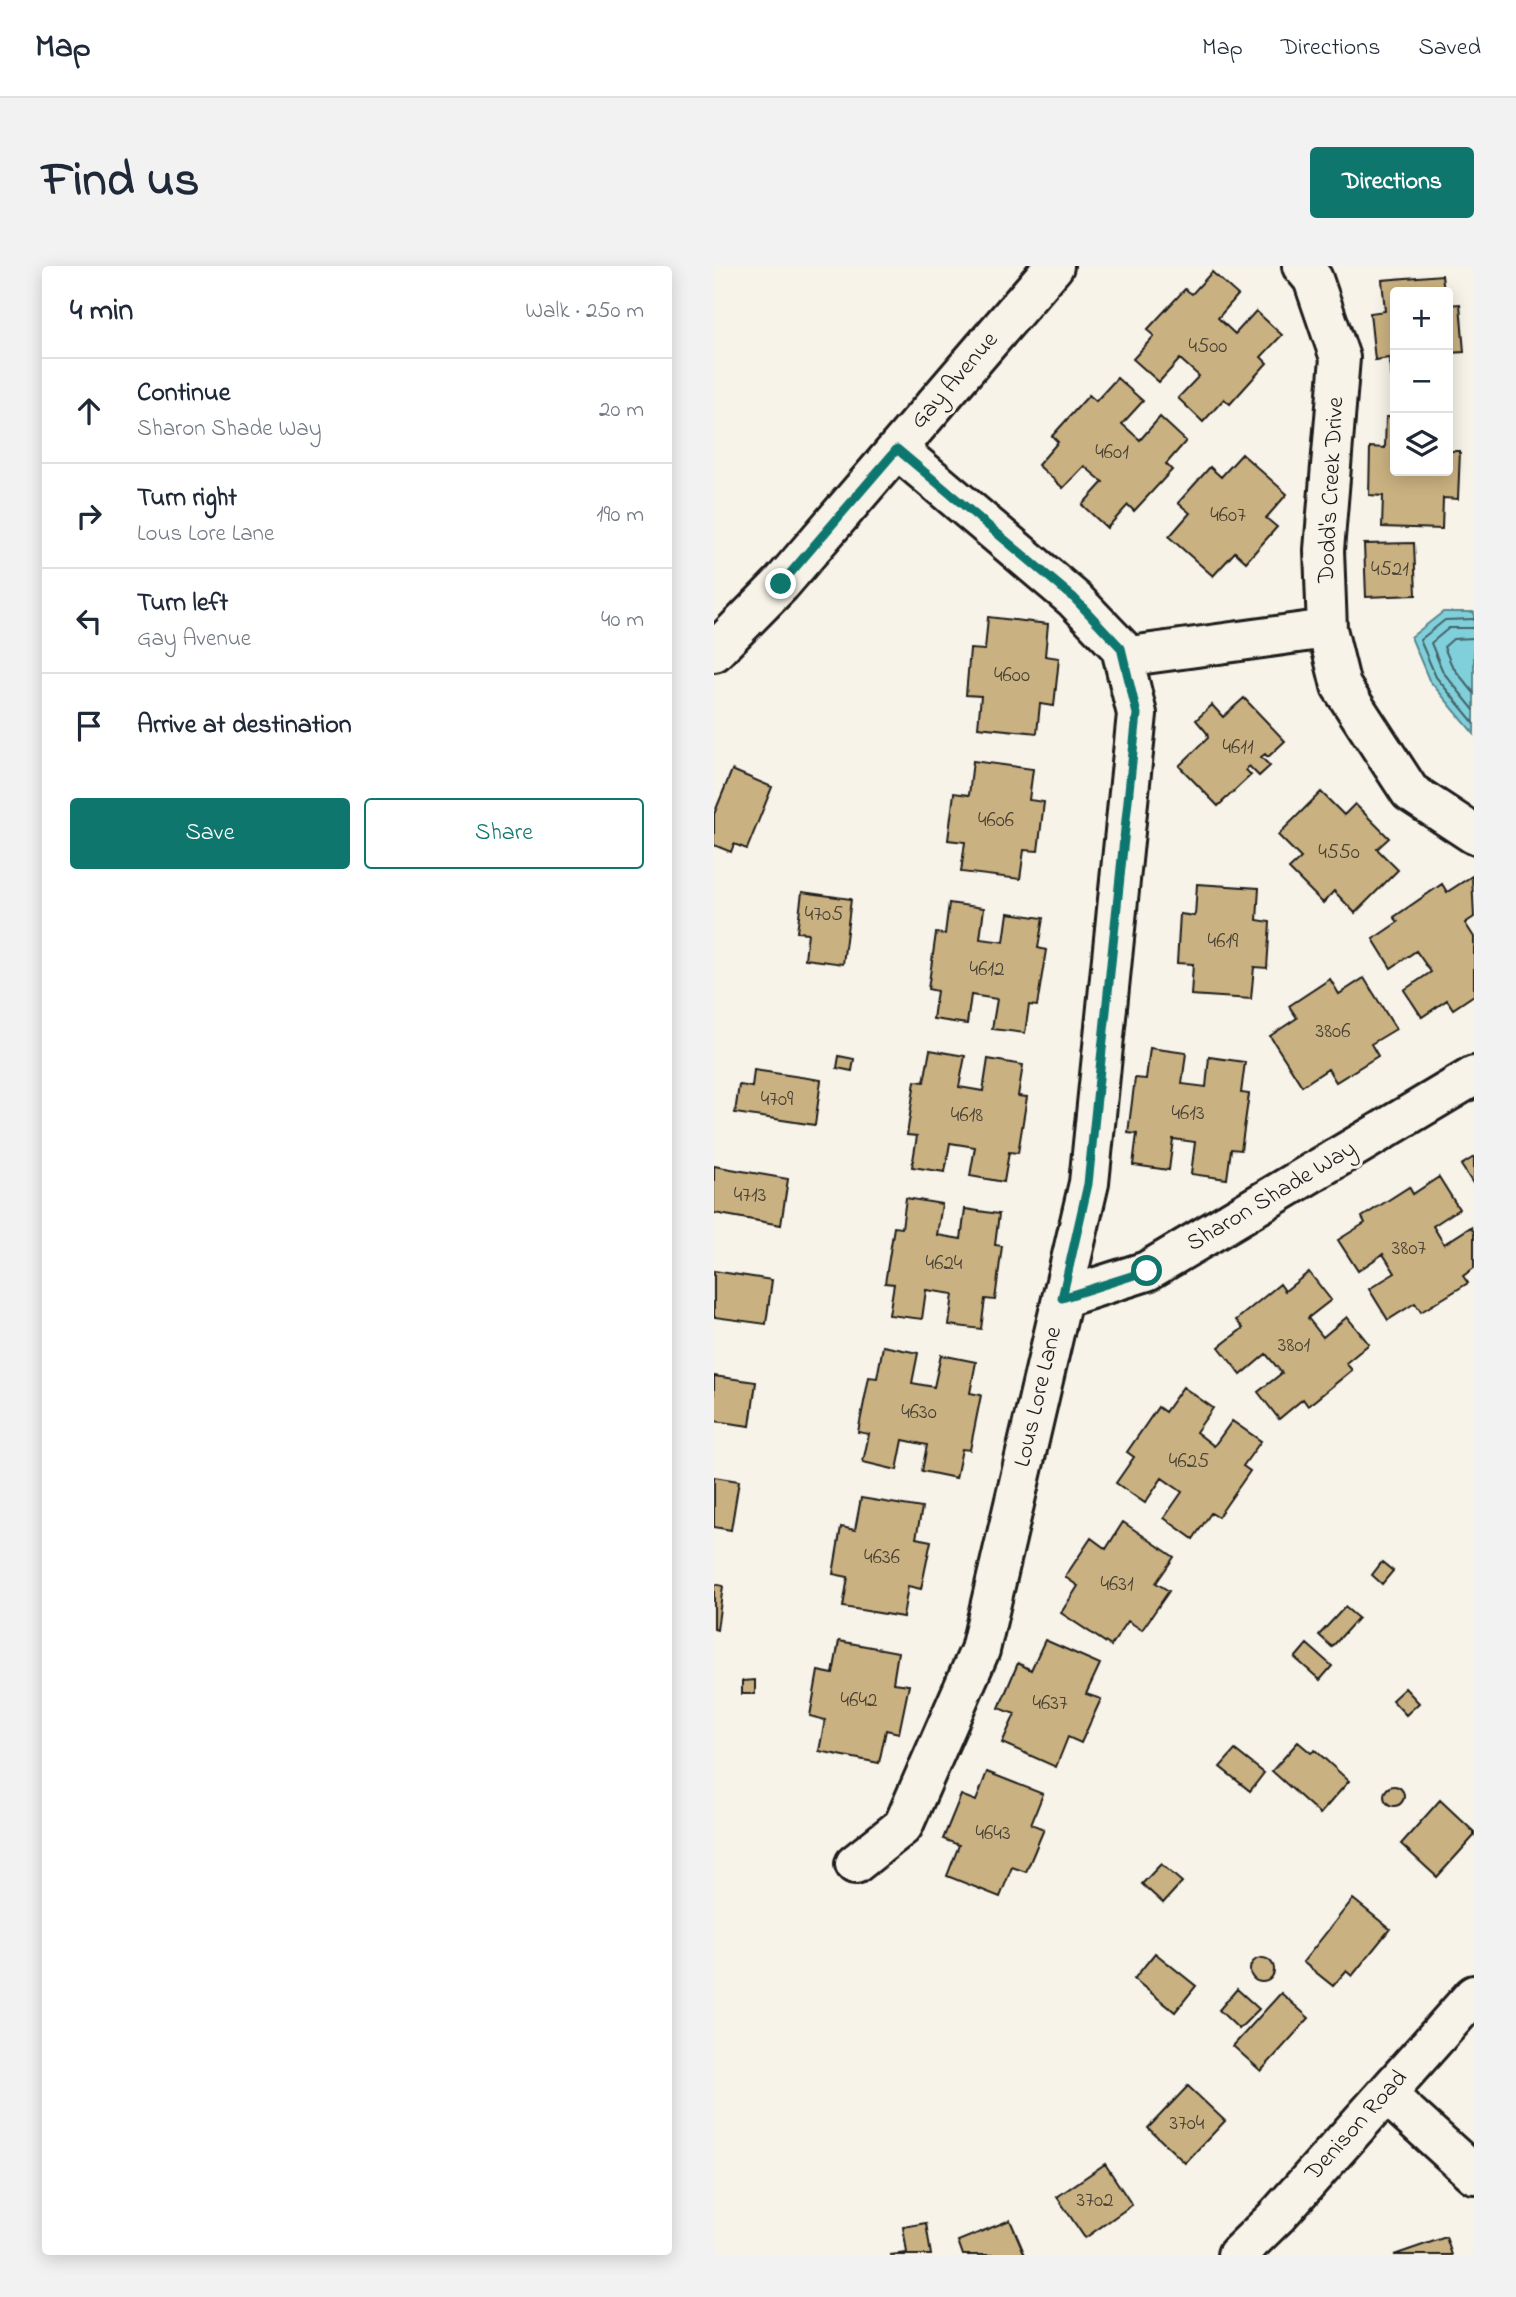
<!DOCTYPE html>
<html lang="en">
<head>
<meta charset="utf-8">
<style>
	body { margin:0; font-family:"Indie Flower",sans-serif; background:#f2f2f3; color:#1f2937 }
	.controls { position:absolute; right:21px; top:21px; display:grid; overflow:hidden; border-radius:7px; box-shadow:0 4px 18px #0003 }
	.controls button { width:63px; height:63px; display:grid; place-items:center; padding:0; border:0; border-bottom:2px solid #e0e1e3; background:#fff; color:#1f2937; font:35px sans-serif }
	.stop { position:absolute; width:21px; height:21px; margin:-16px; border:5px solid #0f766e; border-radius:50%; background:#fff }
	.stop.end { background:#0f766e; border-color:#fff; box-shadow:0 2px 7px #0008 }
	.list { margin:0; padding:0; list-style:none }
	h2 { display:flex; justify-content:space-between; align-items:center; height:91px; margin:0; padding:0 28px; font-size:30px }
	h2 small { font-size:23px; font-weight:400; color:#747a83 }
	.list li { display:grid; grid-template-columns:46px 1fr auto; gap:21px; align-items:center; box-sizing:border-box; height:105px; padding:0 28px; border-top:2px solid #e0e1e3 }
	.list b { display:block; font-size:26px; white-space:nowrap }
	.list p { margin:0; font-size:23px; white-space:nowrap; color:#747a83 }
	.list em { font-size:23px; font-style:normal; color:#747a83 }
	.actions { display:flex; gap:14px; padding:21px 28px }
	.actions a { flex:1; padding:16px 0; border:2px solid #0f766e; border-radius:7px; text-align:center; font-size:24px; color:#0f766e }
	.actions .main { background:#0f766e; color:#fff }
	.icon { flex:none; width:38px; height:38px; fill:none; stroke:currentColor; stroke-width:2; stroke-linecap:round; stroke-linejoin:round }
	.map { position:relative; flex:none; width:760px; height:1989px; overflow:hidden; border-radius:7px }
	header { display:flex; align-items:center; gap:42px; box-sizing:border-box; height:98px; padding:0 35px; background:#fff; border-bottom:2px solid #e0e1e3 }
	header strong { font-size:33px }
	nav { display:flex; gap:38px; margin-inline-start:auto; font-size:24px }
	.intro { display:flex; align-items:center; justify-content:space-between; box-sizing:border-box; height:168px; padding:0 42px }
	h1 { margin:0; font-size:49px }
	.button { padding:18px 32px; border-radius:7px; background:#0f766e; color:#fff; font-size:24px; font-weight:700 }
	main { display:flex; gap:42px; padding:0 42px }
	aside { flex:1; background:#fff; border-radius:7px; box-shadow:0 4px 18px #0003 }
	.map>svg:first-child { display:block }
	.water { fill:#80d0db; stroke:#58888f; stroke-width:2 }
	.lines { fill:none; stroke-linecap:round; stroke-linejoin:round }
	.shore { stroke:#446468; stroke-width:2 }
	.building { fill:#cab181; stroke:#1c1c1c; stroke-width:2 }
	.minor-casing { stroke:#1c1c1c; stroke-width:44 }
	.minor { stroke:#f7f3e8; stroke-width:38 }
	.route { stroke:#0f766e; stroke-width:9 }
	.labels { text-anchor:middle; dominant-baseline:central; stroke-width:6; stroke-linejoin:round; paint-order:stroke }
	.number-label { font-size:21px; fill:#484135 }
	.street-label { font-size:24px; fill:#1c1c1c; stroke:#f7f3e8 }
</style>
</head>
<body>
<header>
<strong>Map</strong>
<nav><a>Map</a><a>Directions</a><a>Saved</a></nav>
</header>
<div class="intro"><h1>Find us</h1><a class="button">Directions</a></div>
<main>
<aside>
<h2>4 min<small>Walk · 250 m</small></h2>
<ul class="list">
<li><svg class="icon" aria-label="ahead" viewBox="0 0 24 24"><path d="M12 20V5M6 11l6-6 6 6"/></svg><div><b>Continue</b><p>Sharon Shade Way</p></div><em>20 m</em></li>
<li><svg class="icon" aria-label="right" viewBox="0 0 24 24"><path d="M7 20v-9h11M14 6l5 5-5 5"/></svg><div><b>Turn right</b><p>Lous Lore Lane</p></div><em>190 m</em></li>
<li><svg class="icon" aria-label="left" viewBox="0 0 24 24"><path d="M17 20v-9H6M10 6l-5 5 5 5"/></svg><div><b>Turn left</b><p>Gay Avenue</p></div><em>40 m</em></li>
<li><svg class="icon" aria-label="arrive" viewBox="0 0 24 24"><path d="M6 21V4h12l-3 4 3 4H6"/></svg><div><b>Arrive at destination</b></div></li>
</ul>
<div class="actions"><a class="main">Save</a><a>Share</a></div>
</aside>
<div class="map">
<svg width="760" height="1989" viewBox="0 0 760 1989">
	<rect width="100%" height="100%" fill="#f7f3e8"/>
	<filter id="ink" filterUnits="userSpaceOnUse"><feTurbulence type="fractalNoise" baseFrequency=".0143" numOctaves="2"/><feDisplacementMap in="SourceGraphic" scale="14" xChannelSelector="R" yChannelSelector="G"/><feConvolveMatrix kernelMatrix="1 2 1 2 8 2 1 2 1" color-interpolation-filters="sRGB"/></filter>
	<g filter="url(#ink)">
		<path class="water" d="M729,346h31v122l-45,-54 -18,-43z"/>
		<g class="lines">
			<path class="shore" d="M760,353l-29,1 -25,20 16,37 38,46
				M760,362h-25l-18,15 12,29 31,38
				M760,372l-21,1 -9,8 8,19 22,27"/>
		</g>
		<path class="building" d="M498,6l26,23 -20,23 17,16 21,-23 26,24 -21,22 6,6 -37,41 -6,-5 -21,23 -25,-24 21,-22 -19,-17 -21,23 -26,-23 21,-23 -7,-6 38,-41 7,5z
			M728,9l2,17h-49v98h-3l-3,-32 -14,2 -5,-47 15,-2 -3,-31z
			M746,38l4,48 -15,1 3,31 -4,1v-80z
			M403,112l26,23 -21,23 18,16 20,-23 26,24 -20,23 6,6 -38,41 -6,-6 -21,23 -25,-23 21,-23 -19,-16 -21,22 -25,-23 20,-23 -6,-6 37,-41 7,6z
			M672,151h9v54h53v-20h12l-2,48 -15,-1 -1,31 -60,-2 1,-31 -14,-1 1,-48 15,1z
			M528,188l45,40 -21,24 11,9 -31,35 -11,-10 -22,24 -44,-39 21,-24 -12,-10 32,-36 11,10z
			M700,277l2,52 -50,2 -2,-53z
			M274,351l60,7 -3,32 14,2 -5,48 -14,-2 -3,29 -59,-6 3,-31 -15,-1 4,-46 15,1z
			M530,432l41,43 -17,16 -3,-3 -4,3 9,9 -11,10 -10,-10 -3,4 5,5 -33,31 -39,-40 29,-28 -1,-5 -11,-13 16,-15 11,12z
			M259,495l60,8 -4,31 15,2 -6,49 -14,-1 -4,29 -59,-7 4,-30 -17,-2 6,-47 15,2z
			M18,504l40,17 -25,62 -13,-5 -3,8 -17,-7v-31z
			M607,526l23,23 11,-11 34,34 -12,11 21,21 -43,43 -21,-22 -11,12 -34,-34 12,-11 -23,-23z
			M758,610l2,41 -9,6 9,14v58l-21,14 -6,-9 -25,17 -18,-27 27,-18 -15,-21 -25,17 -18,-29 25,-17 -4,-5 48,-33 5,8z
			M483,618l62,4 -2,32 13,2 -3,46 -13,-1 -3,32 -60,-4 2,-31 -16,-1 3,-49 15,2z
			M88,626l49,7 -8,65 -38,-5 3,-26 -11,-1z
			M235,637l35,5 -4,31 24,3 4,-29 35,5 -5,30 8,2 -9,56 -8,-1 -4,28 -33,-4 5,-30 -26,-4 -4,29 -34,-5 4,-28 -9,-2 8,-56 9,1z
			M650,712l32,51 -25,15 7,12 -42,26 -8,-13 -26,17 -32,-50 27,-18 -8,-12 41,-27 9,15z
			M436,782l36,5 -4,31 24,3 3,-30 36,5 -4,31 8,1 -8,56 -10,-1 -4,30 -36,-5 4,-32 -22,-3 -4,31 -36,-5 4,-31 -9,-1 7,-55 11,1z
			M216,784l35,6 -6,31 24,4 5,-32 35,6 -5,31 9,1 -9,56 -9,-1 -5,30 -34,-6 5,-29 -25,-4 -5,29 -33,-5 5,-31 -10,-1 8,-54 9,1z
			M125,790l15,3 -2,12 -15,-3z
			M40,804l67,10 -6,45 -80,-12 4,-28 13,2z
			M760,891v28l-13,-20z
			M0,900l74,13 -7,46 -67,-12z
			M725,911l20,32 -26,17 11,18 27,-17 3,5v36l-11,8 5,7 -47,29 -6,-9 -27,17 -19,-31 26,-16 -12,-19 -25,17 -20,-31 27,-17 -3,-6 47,-30 4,7z
			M192,932l36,6 -5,31 24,4 4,-30 34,5 -4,31 7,1 -7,54 -10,-1 -4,30 -32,-4 4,-31 -27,-4 -4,29 -33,-4 5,-31 -9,-1 9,-56 8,1z
			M0,1005l58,9 -6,44 -52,-7z
			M595,1006l22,28 -23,18 15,19 24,-20 22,27 -23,19 6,7 -44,36 -5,-7 -24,20 -21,-27 24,-19 -16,-19 -25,21 -22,-28 24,-19 -7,-8 44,-36 5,7z
			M169,1080l35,7 -6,30 22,4 7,-32 35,7 -6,31 11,2 -11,55 -8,-1 -6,29 -34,-7 5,-26 -24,-5 -6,30 -34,-8 6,-28 -11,-2 11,-55 8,1z
			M0,1110l42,6 -6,44 -36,-5z
			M469,1121l30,21 -17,24 18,14 18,-25 29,20 -18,25 7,5 -32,46 -7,-4 -18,26 -29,-21 18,-26 -20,-14 -17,25 -29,-20 18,-26 -7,-5 31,-45 7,5z
			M0,1211l25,4 -8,49 -17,-3z
			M147,1232l61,10 -6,30 15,3 -10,48 -13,-3 -5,31 -60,-10 5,-30 -15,-3 8,-47 14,3z
			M409,1256l51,35 -18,26 13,8 -27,39 -14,-9 -17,25 -50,-33 17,-27 -13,-9 26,-39 15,11z
			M668,1296l11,9 -11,13 -10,-9z
			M0,1318l9,2 -6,44 -3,-1z
			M631,1341l13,11 -26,29 -13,-12z
			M331,1374l55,24 -14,30 15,5 -20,44 -13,-6 -12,30 -54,-24 13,-29 -16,-6 19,-45 13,7z
			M125,1375l59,11 -5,31 16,2 -10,48 -13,-3 -7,33 -60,-12 6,-31 -15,-4 8,-45 15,3z
			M593,1378l25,22 -12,14 -25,-22z
			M41,1414v14h-13v-13z
			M691,1422l14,15 -13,12 -14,-15z
			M584,1476l13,11 4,-3 34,31 -29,33 -48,-43z
			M521,1484l29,23 -14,18 -30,-24z
			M273,1506l56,22 -12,30 13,5 -18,43 -14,-5 -12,30 -53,-21 12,-31 -16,-6 18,-44 15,6z
			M670 1530a10 10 0 1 1 20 0a10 10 0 1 1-20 0Z
			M726,1534l34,32v4l-37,41 -36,-33z
			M447,1598l21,18 -19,21 -21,-19z
			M639,1633l37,30 -38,47 -6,-5 -13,15 -30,-24z
			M441,1687l41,33 -21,26 -41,-33z
			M536 1704a12 12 0 1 1 24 0a12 12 0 1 1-24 0Z
			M523,1723l22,20 -20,20 -20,-19z
			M567,1727l28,25 -48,53 -28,-25z
			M474,1820l37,35 -40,42 -37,-35z
			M391,1898l27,41 -47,33 -28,-41z
			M296,1954l15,35h-62l-5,-14z
			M212,1957l5,32h-41l17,-2 -4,-26z
			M732,1971l6,18h-58z"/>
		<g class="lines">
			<g class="minor-casing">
				<path id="minor" d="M588,0l11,13 27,79 -16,192 3,79 14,57 69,106 64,42
					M0,386l67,-68 273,-318
					M409,391l204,-28
					M348,1032l85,-27 327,-195
					M141,1598l48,-38 77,-176 109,-467 48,-469 -16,-66 -47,-49 -177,-150
					M672,1828l88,80
					M523,1989l40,-39 197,-221"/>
			</g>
			<use href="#minor" class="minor"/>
		</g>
	</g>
	<g class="lines" filter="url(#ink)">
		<path class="route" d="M67,318l116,-135 177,149 47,50 16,66 -49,470 -26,114 85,-27"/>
	</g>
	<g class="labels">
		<g class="number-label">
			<text x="494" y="81">4500</text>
			<text x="398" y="187">4601</text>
			<text x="514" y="250">4607</text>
			<text x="676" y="304">4521</text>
			<text x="298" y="410">4600</text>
			<text x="524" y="482">4611</text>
			<text x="282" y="555">4606</text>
			<text x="625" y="587">4550</text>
			<text x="110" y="649">4705</text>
			<text x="509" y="676">4619</text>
			<text x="273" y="704">4612</text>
			<text x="619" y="766">3806</text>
			<text x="63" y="834">4709</text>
			<text x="474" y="848">4613</text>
			<text x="253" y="850">4618</text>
			<text x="36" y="930">4713</text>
			<text x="695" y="983">3807</text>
			<text x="230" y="998">4624</text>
			<text x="580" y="1080">3801</text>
			<text x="205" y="1147">4630</text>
			<text x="475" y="1196">4625</text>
			<text x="168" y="1292">4636</text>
			<text x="403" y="1319">4631</text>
			<text x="145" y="1435">4642</text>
			<text x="336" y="1438">4637</text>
			<text x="279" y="1568">4643</text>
			<text x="473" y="1858">3704</text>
			<text x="381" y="1935">3702</text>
		</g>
		<g class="street-label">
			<text transform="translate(241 115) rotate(-49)">Gay Avenue</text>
			<text transform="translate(618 224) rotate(-87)">Dodd's Creek Drive</text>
			<text transform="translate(558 931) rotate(-31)">Sharon Shade Way</text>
			<text transform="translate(325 1131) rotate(-77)">Lous Lore Lane</text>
			<text transform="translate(643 1860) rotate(-48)">Denison Road</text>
		</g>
	</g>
</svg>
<div class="controls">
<button>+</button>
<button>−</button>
<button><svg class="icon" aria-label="layers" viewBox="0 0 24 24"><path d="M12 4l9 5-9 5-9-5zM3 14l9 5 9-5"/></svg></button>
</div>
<div class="stop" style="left:433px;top:1005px"></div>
<div class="stop end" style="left:67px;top:318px"></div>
</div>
</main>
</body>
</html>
